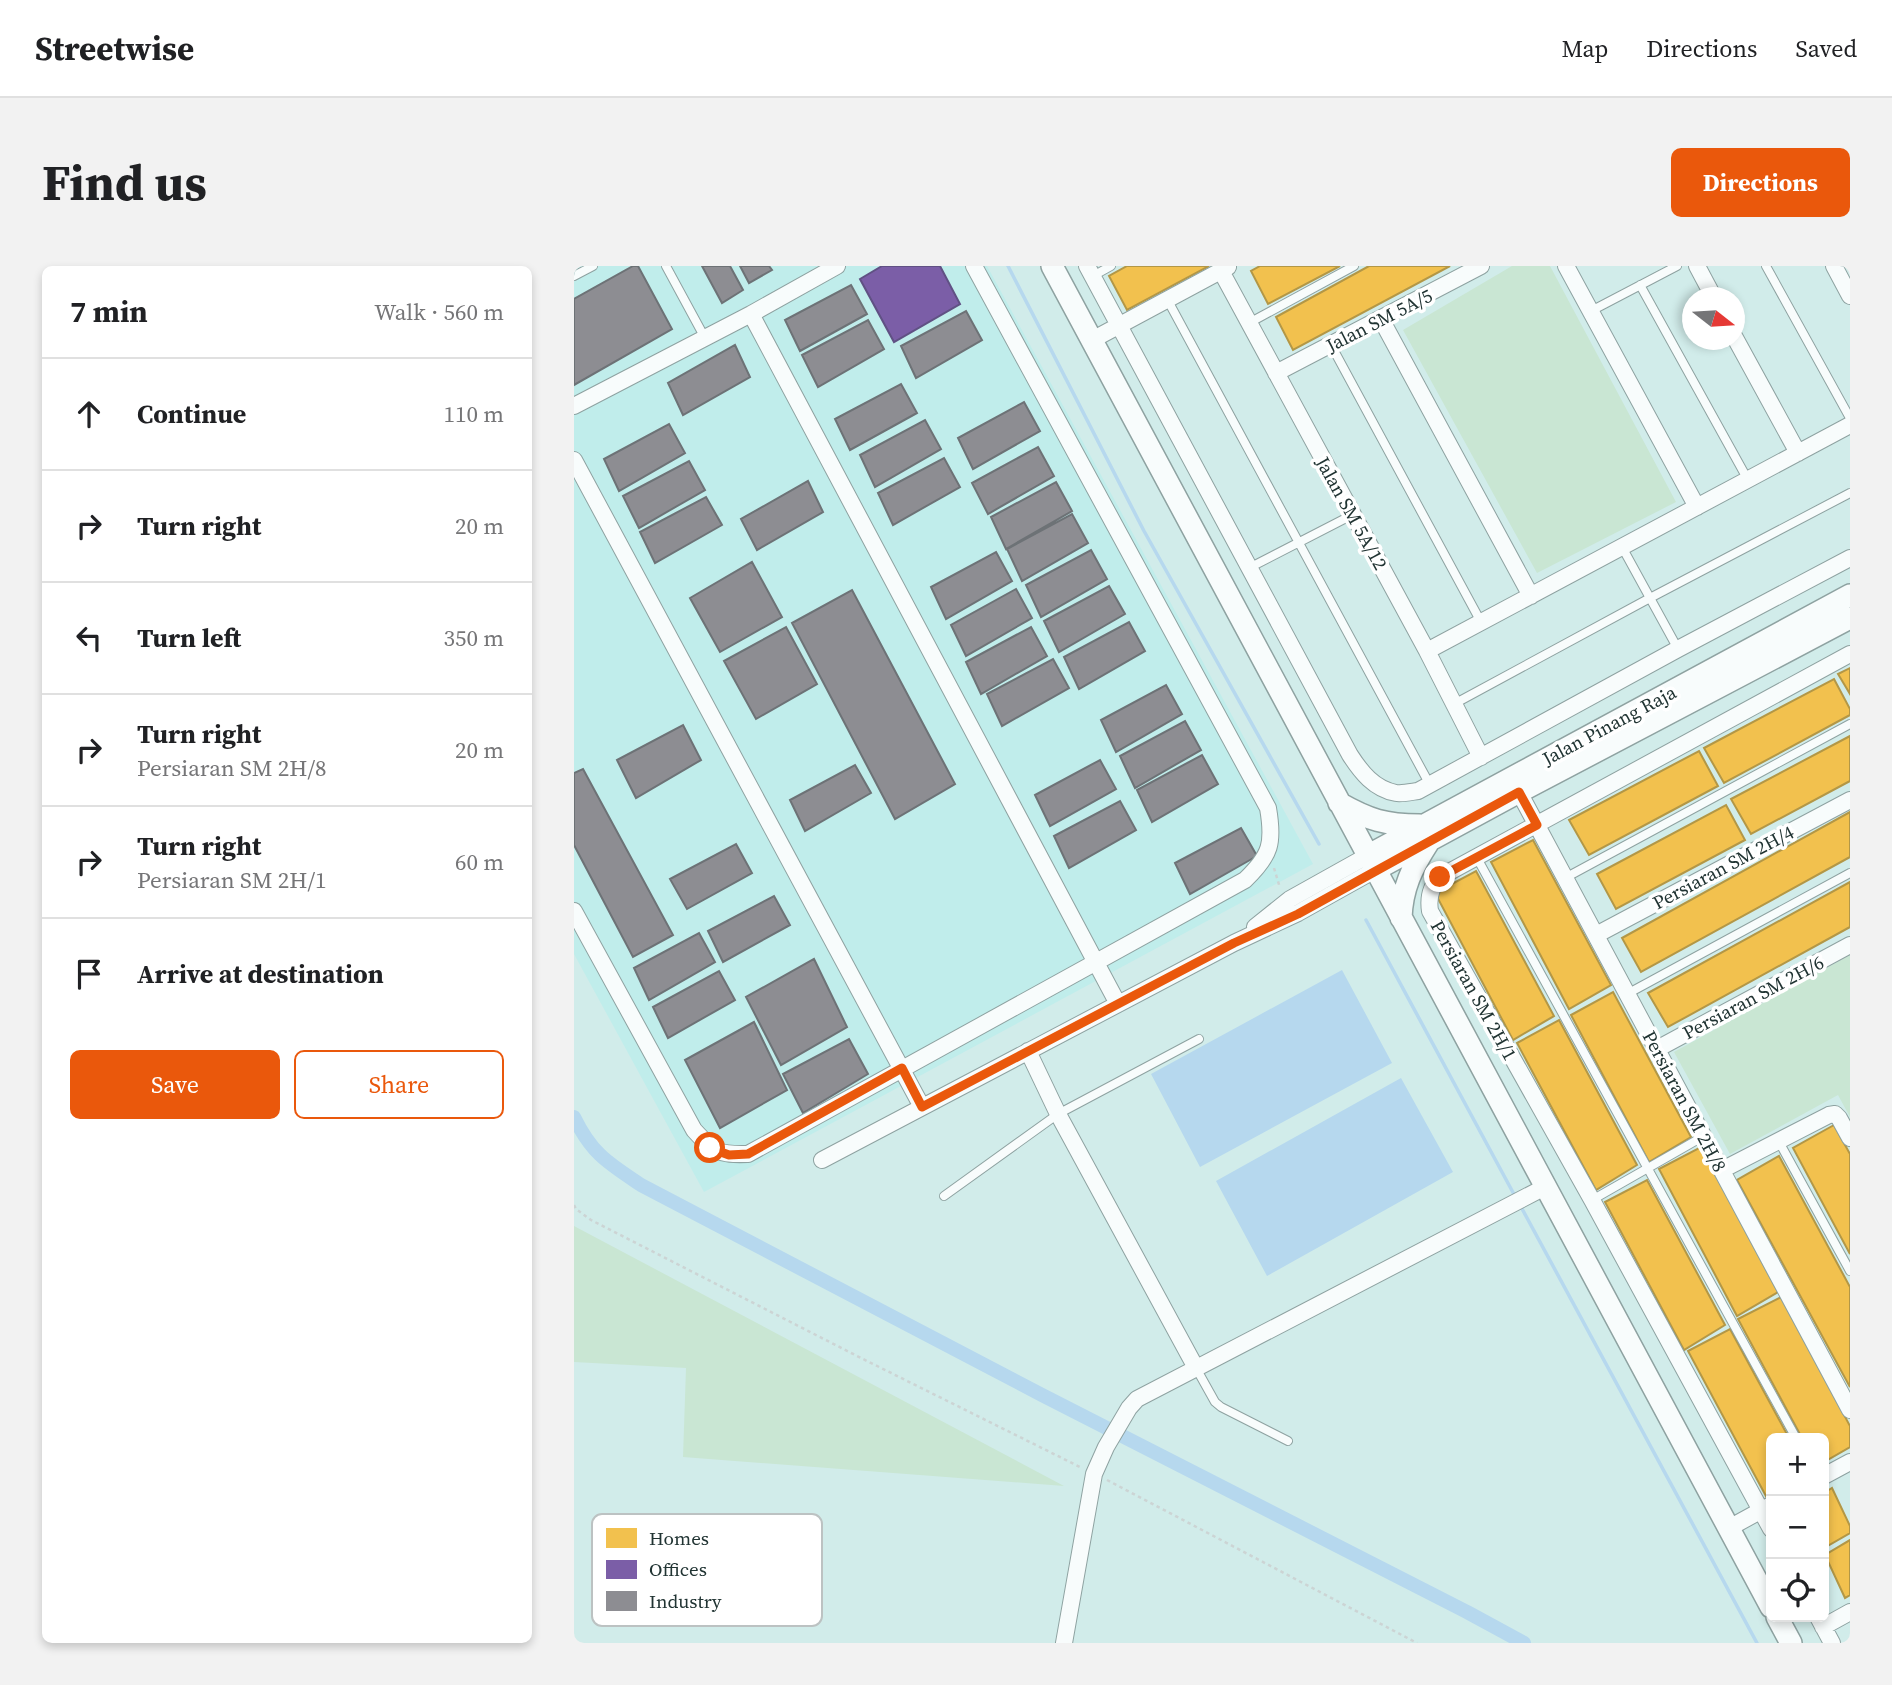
<!DOCTYPE html>
<html lang="en">
<head>
<meta charset="utf-8">
<style>
	body { margin:0; font-family:"Source Serif 4",serif; background:#f2f2f2; color:#202124 }
	.controls { position:absolute; right:21px; bottom:21px; display:grid; overflow:hidden; border-radius:10px; box-shadow:0 4px 10px #0003 }
	.controls button { width:63px; height:63px; display:grid; place-items:center; padding:0; border:0; border-bottom:2px solid #e0e0e0; background:#fff; color:#202124; font:35px sans-serif }
	.compass { position:absolute; left:1108px; top:21px; width:63px; height:63px; border-radius:50%; background:#fff; box-shadow:0 4px 10px #0003; rotate:107deg }
	.stop { position:absolute; width:21px; height:21px; margin:-16px; border:5px solid #ea580c; border-radius:50%; background:#fff }
	.stop.end { background:#ea580c; border-color:#fff; box-shadow:0 2px 7px #0008 }
	.list { margin:0; padding:0; list-style:none }
	h2 { display:flex; justify-content:space-between; align-items:center; height:91px; margin:0; padding:0 28px; font-size:30px }
	h2 small { font-size:23px; font-weight:400; color:#757577 }
	.list li { display:grid; grid-template-columns:46px 1fr auto; gap:21px; align-items:center; box-sizing:border-box; height:112px; padding:0 28px; border-top:2px solid #e0e0e0 }
	.list b { display:block; font-size:26px; white-space:nowrap }
	.list p { margin:0; font-size:23px; white-space:nowrap; color:#757577 }
	.list em { font-size:23px; font-style:normal; color:#757577 }
	.actions { display:flex; gap:14px; padding:21px 28px }
	.actions a { flex:1; padding:16px 0; border:2px solid #ea580c; border-radius:10px; text-align:center; font-size:24px; color:#ea580c }
	.actions .main { background:#ea580c; color:#fff }
	.icon { flex:none; width:38px; height:38px; fill:none; stroke:currentColor; stroke-width:2; stroke-linecap:round; stroke-linejoin:round }
	.map { position:relative; flex:none; width:1276px; height:1377px; overflow:hidden; border-radius:10px }
	header { display:flex; align-items:center; gap:42px; box-sizing:border-box; height:98px; padding:0 35px; background:#fff; border-bottom:2px solid #e0e0e0 }
	header strong { font-size:33px }
	nav { display:flex; gap:38px; margin-inline-start:auto; font-size:24px }
	.intro { display:flex; align-items:center; justify-content:space-between; box-sizing:border-box; height:168px; padding:0 42px }
	h1 { margin:0; font-size:49px }
	.button { padding:18px 32px; border-radius:10px; background:#ea580c; color:#fff; font-size:24px; font-weight:700 }
	main { display:flex; gap:42px; padding:0 42px }
	aside { flex:1; background:#fff; border-radius:10px; box-shadow:0 4px 10px #0003 }
	.map>svg:first-child { display:block }
	.built { fill:#c0edeb }
	.green { fill:#c9e6d3 }
	.water { fill:#b6d8ee }
	.homes { fill:#f2c14e; stroke:#b39746; stroke-width:2 }
	.offices { fill:#7b5ea7; stroke:#605184; stroke-width:2 }
	.industry { fill:#8d8d92; stroke:#6d7276; stroke-width:2 }
	.lines { fill:none; stroke-linecap:round; stroke-linejoin:round }
	.stream { stroke:#b6d8ee; stroke-width:3.5 }
	.canal { stroke:#b6d8ee; stroke-width:14 }
	.lane-casing { stroke:#8ea2a1; stroke-width:10 }
	.street-casing { stroke:#8ea2a1; stroke-width:18 }
	.secondary-casing { stroke:#8ea2a1; stroke-width:24 }
	.path { stroke:#ccd4d4; stroke-width:2.5; stroke-dasharray:3.5 3.5; stroke-linecap:butt }
	.lane { stroke:#f8fcfc; stroke-width:8 }
	.street { stroke:#f8fcfc; stroke-width:16 }
	.secondary { stroke:#f8fcfc; stroke-width:21 }
	.route { stroke:#ea580c; stroke-width:9 }
	.labels { text-anchor:middle; dominant-baseline:central; stroke-width:7; stroke-linejoin:round; paint-order:stroke }
	.street-label { font-size:19px; fill:#213433; stroke:#fff }
	.key { fill:#fff; stroke:#bcc2c2; stroke-width:2 }
	.key-label { font-size:19px; fill:#213433 }
</style>
</head>
<body>
<header>
<strong>Streetwise</strong>
<nav><a>Map</a><a>Directions</a><a>Saved</a></nav>
</header>
<div class="intro"><h1>Find us</h1><a class="button">Directions</a></div>
<main>
<aside>
<h2>7 min<small>Walk · 560 m</small></h2>
<ul class="list">
<li><svg class="icon" aria-label="ahead" viewBox="0 0 24 24"><path d="M12 20V5M6 11l6-6 6 6"/></svg><div><b>Continue</b></div><em>110 m</em></li>
<li><svg class="icon" aria-label="right" viewBox="0 0 24 24"><path d="M7 20v-9h11M14 6l5 5-5 5"/></svg><div><b>Turn right</b></div><em>20 m</em></li>
<li><svg class="icon" aria-label="left" viewBox="0 0 24 24"><path d="M17 20v-9H6M10 6l-5 5 5 5"/></svg><div><b>Turn left</b></div><em>350 m</em></li>
<li><svg class="icon" aria-label="right" viewBox="0 0 24 24"><path d="M7 20v-9h11M14 6l5 5-5 5"/></svg><div><b>Turn right</b><p>Persiaran SM 2H/8</p></div><em>20 m</em></li>
<li><svg class="icon" aria-label="right" viewBox="0 0 24 24"><path d="M7 20v-9h11M14 6l5 5-5 5"/></svg><div><b>Turn right</b><p>Persiaran SM 2H/1</p></div><em>60 m</em></li>
<li><svg class="icon" aria-label="arrive" viewBox="0 0 24 24"><path d="M6 21V4h12l-3 4 3 4H6"/></svg><div><b>Arrive at destination</b></div></li>
</ul>
<div class="actions"><a class="main">Save</a><a>Share</a></div>
</aside>
<div class="map">
<svg width="1276" height="1377" viewBox="0 0 1276 1377">
	<rect width="100%" height="100%" fill="#d1ecea"/>
	<path class="built" d="M0,0h413l326,598 -609,328 -130,-238z"/>
	<path class="green" d="M938,0h38l126,236 -139,71 -134,-243z
		M1276,689v162l-12,-22 -108,59 -56,-102z
		M0,960l490,260 -381,-29 3,-89 -112,-6z"/>
	<path class="water" d="M768,704l50,93 -192,104 -49,-93z
		M827,812l52,94 -186,104 -51,-95z"/>
	<path class="homes" d="M553,0h82l-82,44 -18,-34z
		M686,0h80l-72,38 -17,-33z
		M795,0h81l-157,84 -17,-33z
		M1276,402v26l-12,-20z
		M1260,413l16,30v6l-126,68 -20,-35z
		M1276,470v45l-99,53 -20,-35z
		M1125,485l19,35 -129,69 -20,-35z
		M1152,539l19,35 -129,69 -19,-35z
		M1276,546v45l-209,115 -19,-34z
		M959,574l78,145 -42,24 -78,-147z
		M902,605l78,145 -41,24 -78,-147z
		M1276,616v45l-182,100 -20,-34z
		M1039,726l78,145 -42,25 -78,-147z
		M985,754l78,145 -41,25 -79,-147z
		M1260,859l16,29v100l-57,-106z
		M1127,881l77,145 -41,24 -78,-147z
		M1205,890l71,131v100l-113,-207z
		M1073,914l78,145 -41,25 -79,-148z
		M1207,1031l69,129v21l-26,15v-24h-22l-64,-119z
		M1156,1063l59,109h-18v57l-4,3 -79,-147z
		M1258,1222l18,38v7l-26,15v-55z
		M1276,1274v55l-5,3 -20,-43z"/>
	<path class="offices" d="M308,0h58l20,38 -66,38 -34,-63z"/>
	<path class="industry" d="M59,0h5l34,63 -98,56v-86z
		M128,0h28l13,24 -21,13z
		M166,0h29l3,4 -23,13z
		M277,19l16,29 -67,37 -15,-31z
		M392,45l16,29 -66,38 -15,-32z
		M294,54l16,29 -66,38 -16,-32z
		M161,79l15,32 -67,38 -15,-32z
		M327,118l16,29 -67,37 -15,-31z
		M450,136l16,29 -67,38 -15,-31z
		M351,154l16,29 -66,38 -15,-32z
		M95,158l16,29 -66,38 -15,-32z
		M464,181l16,29 -66,38 -16,-31z
		M370,192l16,29 -67,38 -15,-32z
		M115,195l16,29 -66,38 -16,-32z
		M234,215l15,31 -66,38 -16,-31z
		M482,216l16,29 -66,38 -15,-32z
		M132,231l16,28 -67,38 -15,-31z
		M498,248l16,29 -66,38 -15,-32z
		M517,284l16,29 -66,38 -15,-32z
		M422,286l16,29 -66,38 -15,-32z
		M178,296l30,55 -62,35 -30,-54z
		M535,320l16,28 -66,38 -15,-31z
		M442,323l16,29 -66,38 -15,-31z
		M278,324l103,194 -60,35 -103,-196z
		M555,356l16,29 -66,38 -15,-32z
		M212,361l31,57 -61,35 -32,-58z
		M457,361l16,29 -66,38 -15,-32z
		M479,393l16,29 -67,38 -15,-32z
		M592,419l16,29 -66,38 -15,-32z
		M611,455l16,29 -66,38 -15,-32z
		M109,459l18,35 -65,38 -19,-38z
		M628,489l16,29 -66,38 -15,-32z
		M526,494l16,29 -66,37 -15,-31z
		M281,499l16,28 -66,38 -15,-31z
		M9,503l90,166 -40,22 -59,-112v-72z
		M546,535l16,29 -67,38 -15,-32z
		M667,562l16,28 -67,38 -15,-31z
		M162,578l16,29 -65,36 -17,-30z
		M200,630l16,29 -67,37 -15,-31z
		M125,667l16,29 -66,38 -15,-32z
		M240,693l33,68 -66,38 -35,-68z
		M145,705l16,29 -67,38 -15,-31z
		M180,756l33,68 -67,38 -35,-68z
		M275,773l19,35 -65,39 -20,-39z"/>
	<g class="lines">
		<path class="stream" d="M434,0l136,265 175,313
			M792,654l150,278
			M946,939l237,438"/>
		<path class="canal" d="M0,851c18,37 34,46 67,68l401,210 425,217 57,31"/>
		<g class="lane-casing">
			<path id="lane" d="M92,0l39,72
				M1192,0l84,152
				M0,10l19,-10
				M519,10l18,-10
				M1066,19l108,195
				M593,33l263,486
				M1017,45l86,-45
				M675,57l105,-57
				M757,79l150,277
				M1048,281l56,102
				M675,302l103,-53
				M880,438l196,-106 200,-105
				M903,592l319,580
				M991,612l285,-154
				M1053,728l223,-121
				M1204,874l72,131
				M370,930l114,-82 141,-75
				M1018,934l112,-64
				M622,1102l19,34 6,5 67,34"/>
		</g>
		<g class="street-casing">
			<path id="street" d="M513,0l263,489c11,17 24,34 46,38 6,1 15,-1 22,-2l260,-142 172,-91
				M992,0l131,241
				M1123,0l17,32
				M1260,0l16,30
				M647,5l206,380 54,106
				M177,48l367,690
				M807,53l150,277
				M1160,70l64,117
				M518,74l136,-73
				M702,107l205,-107
				M0,140l177,-92 86,-48
				M0,194l348,647
				M853,385l423,-226
				M945,526l331,618
				M0,645l120,219c20,22 24,25 54,24l497,-274c26,-25 29,-37 23,-72l-294,-542
				M681,661l35,-28 77,-43
				M1022,669l254,-135
				M1083,783l193,-104
				M454,785l30,63 138,254
				M248,894l412,-217 64,-30 77,-43
				M1148,904l107,-55 6,-1 4,4 11,20
				M1250,1210l26,-14
				M1155,1262l42,-23
				M1197,1263l-179,-329 -162,-289c-2,-13 1,-25 10,-34l410,-223
				M1244,1351l14,26
				M1249,1361l27,-15
				M490,1377l30,-169 12,-27 23,-39 8,-9 408,-212"/>
		</g>
		<g class="secondary-casing">
			<path id="secondary" d="M478,0l719,1341
				M765,537c30,17 46,22 81,22
				M793,590l483,-261
				M801,604l144,-78 331,-174
				M827,652c1,-30 11,-50 27,-75
				M1203,1351l14,26"/>
		</g>
		<path class="path" d="M700,602l6,20
			M0,939l2,4 15,11 270,138 221,110
			M533,1214l310,163"/>
		<use href="#lane" class="lane"/>
		<use href="#street" class="street"/>
		<use href="#secondary" class="secondary"/>
	</g>
	<g class="lines">
		<path class="route" d="M136,882l19,7 19,-1 154,-86 20,39 312,-164 64,-29 221,-122 18,33 -97,52"/>
	</g>
	<g class="labels">
		<g class="street-label">
			<text transform="translate(805 54) rotate(-27)">Jalan SM 5A/5</text>
			<text transform="translate(778 247) rotate(61)">Jalan SM 5A/12</text>
			<text transform="translate(1035 459) rotate(-28)">Jalan Pinang Raja</text>
			<text transform="translate(1149 601) rotate(-28)">Persiaran SM 2H/4</text>
			<text transform="translate(900 724) rotate(61)">Persiaran SM 2H/1</text>
			<text transform="translate(1179 731) rotate(-28)">Persiaran SM 2H/6</text>
			<text transform="translate(1111 835) rotate(62)">Persiaran SM 2H/8</text>
		</g>
	</g>
	<rect x="18" y="1248" width="230" height="112" rx="10" class="key"/>
	<rect x="32" y="1262" width="31" height="20" fill="#f2c14e"/>
	<rect x="32" y="1294" width="31" height="19" fill="#7b5ea7"/>
	<rect x="32" y="1325" width="31" height="20" fill="#8d8d92"/>
	<g class="key-label">
		<text x="75" y="1279">Homes</text>
		<text x="75" y="1310">Offices</text>
		<text x="75" y="1342">Industry</text>
	</g>
</svg>
<div class="controls">
<button>+</button>
<button>−</button>
<button><svg class="icon" aria-label="locate" viewBox="0 0 24 24"><circle cx="12" cy="12" r="6"/><path d="M12 2v4M12 18v4M2 12h4M18 12h4"/></svg></button>
</div>
<svg class="compass" viewBox="-18 -18 36 36"><path d="M0-13l5 13h-10z" fill="#e53935"/><path d="M0 13l5-13h-10z" fill="#757577"/></svg>
<div class="stop" style="left:136px;top:882px"></div>
<div class="stop end" style="left:866px;top:611px"></div>
</div>
</main>
</body>
</html>
